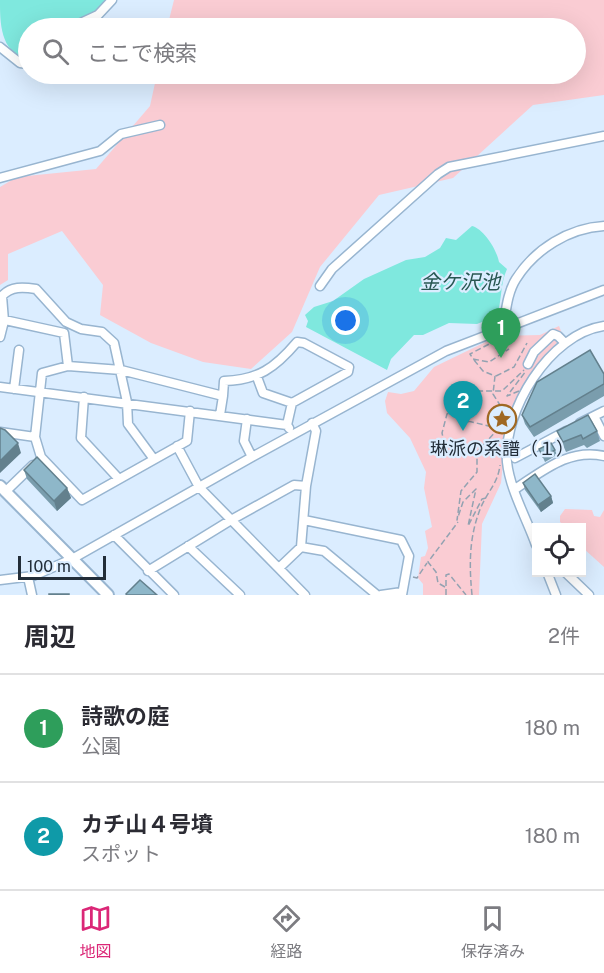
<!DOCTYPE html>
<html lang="ja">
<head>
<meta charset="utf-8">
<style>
	body { margin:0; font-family:"Public Sans","Noto Sans JP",sans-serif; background:#f2f2f3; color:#2b2b33 }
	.controls { position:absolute; right:18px; bottom:18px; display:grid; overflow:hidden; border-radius:0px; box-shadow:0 6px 24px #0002 }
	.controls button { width:54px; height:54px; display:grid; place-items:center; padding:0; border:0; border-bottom:2px solid #e1e1e2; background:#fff; color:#2b2b33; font:30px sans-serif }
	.scale { position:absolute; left:18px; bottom:15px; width:88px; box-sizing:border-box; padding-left:6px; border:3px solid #222d38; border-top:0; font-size:16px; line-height:21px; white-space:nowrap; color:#222d38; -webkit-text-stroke:4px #dbedff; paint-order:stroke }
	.you { position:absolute; left:346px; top:321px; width:21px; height:21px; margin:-15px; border:4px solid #fff; border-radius:50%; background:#1a73e8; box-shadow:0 0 0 9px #1a73e833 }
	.badge { display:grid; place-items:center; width:39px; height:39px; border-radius:50%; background:#db2777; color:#fff; font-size:20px; font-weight:700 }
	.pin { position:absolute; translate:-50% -50px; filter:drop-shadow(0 2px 3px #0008) }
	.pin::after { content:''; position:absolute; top:32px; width:21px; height:18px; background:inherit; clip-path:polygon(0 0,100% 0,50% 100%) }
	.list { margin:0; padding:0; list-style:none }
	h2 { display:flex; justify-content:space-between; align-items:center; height:78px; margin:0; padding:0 24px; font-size:26px }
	h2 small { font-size:20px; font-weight:400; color:#7c7c81 }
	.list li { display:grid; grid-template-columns:39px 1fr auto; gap:18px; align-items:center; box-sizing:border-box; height:108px; padding:0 24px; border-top:2px solid #e1e1e2 }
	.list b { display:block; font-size:22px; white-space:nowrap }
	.list p { margin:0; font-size:20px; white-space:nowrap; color:#7c7c81 }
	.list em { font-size:20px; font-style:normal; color:#7c7c81 }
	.icon { flex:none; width:33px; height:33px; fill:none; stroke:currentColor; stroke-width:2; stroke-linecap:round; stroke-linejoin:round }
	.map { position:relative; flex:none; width:604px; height:595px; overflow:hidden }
	.search { position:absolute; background:#fff; box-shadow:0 6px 24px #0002; left:18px; right:18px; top:18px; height:66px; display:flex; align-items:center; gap:15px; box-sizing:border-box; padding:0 21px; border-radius:33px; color:#7c7c81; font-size:22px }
	.sheet { height:294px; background:#fff }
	nav { display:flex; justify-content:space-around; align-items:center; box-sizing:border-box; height:84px; border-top:2px solid #e1e1e2; background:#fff; font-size:16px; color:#7c7c81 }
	nav a { display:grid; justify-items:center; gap:3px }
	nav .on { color:#db2777 }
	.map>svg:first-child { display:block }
	.green { fill:#faccd3 }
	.water { fill:#7fe8de }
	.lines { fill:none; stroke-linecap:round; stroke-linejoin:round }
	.minor-casing { stroke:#98b5d0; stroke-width:11 }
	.major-casing { stroke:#98b5d0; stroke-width:14 }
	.path { stroke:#93a2b1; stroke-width:1.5; stroke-dasharray:6 3; stroke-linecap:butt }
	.minor { stroke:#fff; stroke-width:8 }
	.major { stroke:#fff; stroke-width:10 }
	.wall { fill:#7a9dad }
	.shaded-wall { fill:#63808d }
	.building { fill:#8eb7c9; stroke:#63808d; stroke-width:1.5 }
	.labels { text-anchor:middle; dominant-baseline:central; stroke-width:4.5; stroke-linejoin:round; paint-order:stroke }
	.poi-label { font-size:18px; fill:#222d38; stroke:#dbedff }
	.water-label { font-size:20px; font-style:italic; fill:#285752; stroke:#dbedff }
</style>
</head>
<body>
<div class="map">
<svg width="604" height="595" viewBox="0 0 604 595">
	<rect width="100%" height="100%" fill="#dbedff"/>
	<path class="green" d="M174,0h430v95l-71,10 -80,73 -74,17 -59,72 -28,65 -41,37 -48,-7 -52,-19 -51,-28 3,-30 -41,-54 -54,23v26l-8,5v-98l17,-10 79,-8 54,-63 7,-32h419v-46h-409z
		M559,326l4,10 -20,22 -15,22 -24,73 -3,30 -19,41 -3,71h-56v-11l-5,-6 3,-21 4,-1 3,-8 -3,-17 7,-4 -8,-39 2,-16 -16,-34 -23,-25 -2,-12 3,-9 13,2 13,-3 20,-24 64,-31 42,-1z
		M565,509l27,1 2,6 6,1 4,-7v57l-21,-19 -1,-20 -16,-1 -6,-5v-6z"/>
	<path class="water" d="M0,0h105l1,1 -11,10 -31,17h-36l-1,32c-27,-9 -27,-37 -27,-60z
		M472,226c12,3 25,24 27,36l8,7c-7,15 -5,31 -10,47l-20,8 -28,-1 -26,12h-9l-23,24 -4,11 -81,-43 2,-6 -3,-6 9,-8 19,-6 31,-22 42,-19 19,-3 15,-9 6,-10 10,2z"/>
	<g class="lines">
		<g class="minor-casing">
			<path id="minor" d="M70,28l28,-13 14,-15
				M0,47l20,16 8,1
				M0,178l100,-27 21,-17 39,-9
				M320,286l12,-17 106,-95 11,-7 155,-31
				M0,319l64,14 4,33
				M503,328c3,-16 4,-35 13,-49 19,-30 53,-51 88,-53
				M0,337l4,-16 -2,-25c9,-10 21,-9 34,-7l30,33 15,7 21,3 12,11 13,59 1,22 25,34
				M528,364l6,-12 19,-18 5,2 7,7
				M257,377l6,16 29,10
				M0,387l287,38 2,3
				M14,389l5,-39
				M84,397l-3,41 38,41
				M220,415l3,-19
				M594,416l10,20
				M247,419l-3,22 8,16
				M580,423l24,-12
				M0,432l35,5 6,20 41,43 105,-59 3,-30
				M35,437l7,-64 26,-7 53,4 102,26 1,-15c34,-1 51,-13 73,-39l7,1 45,24 -1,5 -56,31 -5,22
				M177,446l22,41 106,108
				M515,458l51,-27
				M515,489c28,-18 54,-41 89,-33
				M5,492l28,-27
				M304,520l97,20 8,16 -7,39
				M114,535l60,60
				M536,545c-9,-26 -26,-55 -29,-83 -4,-51 42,-128 97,-136
				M188,546l52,49
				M301,547l23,4 53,44
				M279,568l22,-21 5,-61 10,-55 -4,-8
				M148,571l83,-51 63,-35 12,1
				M547,572l9,23
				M565,572l24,23
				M28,577l4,18
				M0,580l33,-4 39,-17 180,-102 194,-106 158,-61
				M381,595l21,-3"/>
		</g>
		<g class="major-casing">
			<path id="major" d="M0,486l108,109"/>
		</g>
		<path class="path" d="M496,349l3,-6h-6l4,-3 -27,14 3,5 16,3 20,-13
			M474,360l9,11 12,5 -2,18 7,11 9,5
			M496,376l18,-9 13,-24
			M457,391l9,5
			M519,391l-12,5 19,-25
			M451,413l18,4 -1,6
			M468,421l37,9
			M477,452l21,-23
			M486,498l-4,1 -14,27 8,-37 -13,13 -6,18 4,-29 16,-19v-18l-6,-7 -27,-5 -2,-9 5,-19 14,-7 10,-16h31l22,-21
			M413,577l4,1 10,-15
			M445,587l-7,-4 -2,-11 -8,-10 30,-40
			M446,595v-20l3,-1 17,21
			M472,595c-3,-31 -3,-59 9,-88 7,-16 17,-24 19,-42"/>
		<use href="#minor" class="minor"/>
		<use href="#major" class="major"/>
	</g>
	<path class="wall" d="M604,374v22l-70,41 -9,-13 -3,-9z
		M557,431h40l3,10 -13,7 -3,-3 -18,7z
		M539,449l16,1 2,5 -12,7z
		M24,470l43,18 4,10 -14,13 -30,-32z
		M523,483l28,13 2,7 -12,9 -16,-22z"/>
	<path class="shaded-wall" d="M18,443l3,10 -21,20v-12z
		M67,488l4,10 -14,13 -3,-10z
		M551,496l2,7 -12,9 -3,-7z"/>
	<path class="building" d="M590,350l14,24v10l-74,43 -8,-12 15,-33z
		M588,415l9,16 -14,8 -2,-4 -18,7 -6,-11z
		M0,428l5,2 13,13 -18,18z
		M551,443l4,7 -12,7 -4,-8z
		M37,457l30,31 -13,13 -30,-31z
		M535,474l16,22 -13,9 -15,-22z
		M140,580l17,15h-30l-1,-1z
		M49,594h20v1h-20z"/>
	<defs>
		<g id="sight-ring" transform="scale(1.5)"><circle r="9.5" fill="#dbedff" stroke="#9f6823" stroke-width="1.5"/><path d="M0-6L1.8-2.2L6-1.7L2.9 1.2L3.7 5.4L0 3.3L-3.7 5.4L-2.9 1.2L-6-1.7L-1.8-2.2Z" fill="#9f6823"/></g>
	</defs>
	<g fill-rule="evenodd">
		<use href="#sight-ring" x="502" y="419"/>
	</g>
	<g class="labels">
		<g class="poi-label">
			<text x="502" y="448">琳派の系譜（１）</text>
		</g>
		<g class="water-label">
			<text x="460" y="282">金ケ沢池</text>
		</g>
	</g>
</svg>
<div class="controls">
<button><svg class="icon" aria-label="locate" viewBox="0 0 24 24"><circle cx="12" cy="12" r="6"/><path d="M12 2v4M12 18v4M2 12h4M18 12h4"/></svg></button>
</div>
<div class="scale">100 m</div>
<div class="you"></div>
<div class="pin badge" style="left:501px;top:358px;background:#2e9e5b">1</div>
<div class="pin badge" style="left:463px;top:431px;background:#0f9aa8">2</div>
<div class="search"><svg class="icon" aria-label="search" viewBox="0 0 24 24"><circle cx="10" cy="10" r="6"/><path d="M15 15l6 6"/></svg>ここで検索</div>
</div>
<section class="sheet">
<h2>周辺<small>2件</small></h2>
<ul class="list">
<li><span class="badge" style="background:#2e9e5b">1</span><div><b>詩歌の庭</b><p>公園</p></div><em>180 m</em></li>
<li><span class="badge" style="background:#0f9aa8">2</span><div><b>カチ山４号墳</b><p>スポット</p></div><em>180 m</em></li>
</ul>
</section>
<nav>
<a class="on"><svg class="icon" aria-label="map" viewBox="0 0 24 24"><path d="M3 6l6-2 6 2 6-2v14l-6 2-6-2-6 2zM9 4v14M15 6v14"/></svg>地図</a>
<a><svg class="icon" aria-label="directions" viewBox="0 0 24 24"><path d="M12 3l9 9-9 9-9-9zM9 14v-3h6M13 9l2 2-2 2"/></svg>経路</a>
<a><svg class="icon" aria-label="saved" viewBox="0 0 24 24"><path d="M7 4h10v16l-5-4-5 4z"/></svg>保存済み</a>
</nav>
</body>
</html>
